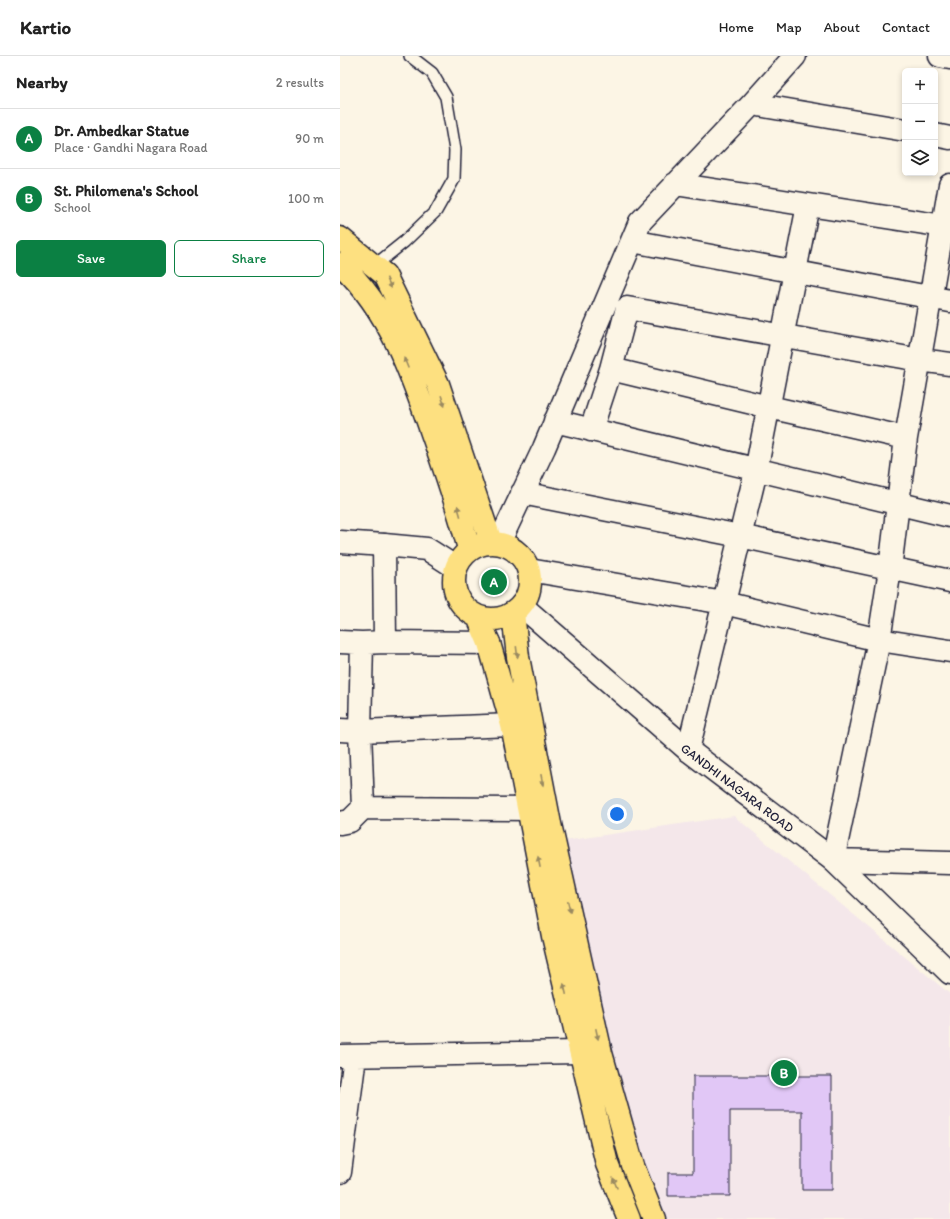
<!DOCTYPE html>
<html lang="en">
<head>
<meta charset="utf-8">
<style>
	body { margin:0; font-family:Itim,sans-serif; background:#f2f2f2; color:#222 }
	.controls { position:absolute; right:12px; top:12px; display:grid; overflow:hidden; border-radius:6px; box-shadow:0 2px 6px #0003 }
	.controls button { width:36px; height:36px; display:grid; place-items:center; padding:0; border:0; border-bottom:1px solid #e0e0e0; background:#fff; color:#222; font:20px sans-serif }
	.you { position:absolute; left:277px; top:758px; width:14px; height:14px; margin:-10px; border:3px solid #fff; border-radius:50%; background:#1a73e8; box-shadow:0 0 0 6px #1a73e833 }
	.badge { display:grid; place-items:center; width:26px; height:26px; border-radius:50%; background:#0b8043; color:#fff; font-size:13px; font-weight:700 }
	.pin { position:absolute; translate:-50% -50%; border:2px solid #fff; box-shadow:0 1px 4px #0006 }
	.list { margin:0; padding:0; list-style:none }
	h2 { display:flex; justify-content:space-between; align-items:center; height:52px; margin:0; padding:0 16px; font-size:17px }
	h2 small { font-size:13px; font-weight:400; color:#767676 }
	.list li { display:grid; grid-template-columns:26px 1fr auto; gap:12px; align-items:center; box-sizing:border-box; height:60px; padding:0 16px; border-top:1px solid #e0e0e0 }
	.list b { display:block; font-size:15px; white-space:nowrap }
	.list p { margin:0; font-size:13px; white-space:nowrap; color:#767676 }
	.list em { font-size:13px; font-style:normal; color:#767676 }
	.actions { display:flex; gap:8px; padding:12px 16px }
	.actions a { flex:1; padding:9px 0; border:1px solid #0b8043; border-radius:6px; text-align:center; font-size:14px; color:#0b8043 }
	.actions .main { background:#0b8043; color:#fff }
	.icon { flex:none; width:22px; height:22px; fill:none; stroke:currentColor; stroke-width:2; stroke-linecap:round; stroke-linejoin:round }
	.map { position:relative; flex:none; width:610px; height:1163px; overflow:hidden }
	header { display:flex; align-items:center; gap:24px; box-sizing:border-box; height:56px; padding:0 20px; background:#fff; border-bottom:1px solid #e0e0e0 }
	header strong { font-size:19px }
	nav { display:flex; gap:22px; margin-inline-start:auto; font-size:14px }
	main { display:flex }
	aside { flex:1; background:#fff }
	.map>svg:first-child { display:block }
	.built { fill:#f4e7ea }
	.building { fill:#e1c7f6; stroke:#22223b }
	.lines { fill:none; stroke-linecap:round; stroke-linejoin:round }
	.lane-casing { stroke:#22223b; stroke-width:14 }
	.street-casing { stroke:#22223b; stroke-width:25 }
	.secondary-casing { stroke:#22223b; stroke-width:25 }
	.primary-casing { stroke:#22223b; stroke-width:25 }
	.lane { stroke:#fcf5e5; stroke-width:11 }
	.street { stroke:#fcf5e5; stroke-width:22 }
	.secondary { stroke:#fcf5e5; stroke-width:22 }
	.primary { stroke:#fde080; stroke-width:22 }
	.oneway { fill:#9a8a61 }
	.labels { text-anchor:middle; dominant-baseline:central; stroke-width:3; stroke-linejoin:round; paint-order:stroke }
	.street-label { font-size:13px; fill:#22223b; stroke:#fcf5e5 }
</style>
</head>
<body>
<header>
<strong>Kartio</strong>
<nav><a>Home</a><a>Map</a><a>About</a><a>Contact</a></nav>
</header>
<main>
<aside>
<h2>Nearby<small>2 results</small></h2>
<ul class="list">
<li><span class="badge">A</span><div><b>Dr. Ambedkar Statue</b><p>Place · Gandhi Nagara Road</p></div><em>90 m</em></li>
<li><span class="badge">B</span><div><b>St. Philomena's School</b><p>School</p></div><em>100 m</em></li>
</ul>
<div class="actions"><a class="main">Save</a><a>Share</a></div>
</aside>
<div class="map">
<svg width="610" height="1163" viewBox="0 0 610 1163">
	<rect width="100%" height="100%" fill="#fcf5e5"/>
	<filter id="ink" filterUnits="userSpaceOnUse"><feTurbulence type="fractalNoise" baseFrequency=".025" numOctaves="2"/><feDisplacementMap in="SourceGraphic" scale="8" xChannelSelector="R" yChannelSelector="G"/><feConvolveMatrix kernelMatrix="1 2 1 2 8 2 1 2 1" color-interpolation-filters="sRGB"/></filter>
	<g filter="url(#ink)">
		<path class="built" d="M394,760l216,178v225h-284l-29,-68 -73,-310z"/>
		<path class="building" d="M353,1020h139v114h-30v-79h-72v85h-62v-23h25z"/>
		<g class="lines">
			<g class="lane-casing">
				<path id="lane" d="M34,210l30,-24 32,-31 18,-32 1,-29 -9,-53 -14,-24 -22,-17"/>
			</g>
			<g class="street-casing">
				<path id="street" d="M600,0l10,2
					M412,48l153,26
					M595,79l15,3
					M335,128l275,43
					M610,129l-44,253 -16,131 -11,71 -46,220 117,3
					M292,185l318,60
					M271,313l16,-61 293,52 30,4
					M215,365l395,95
					M251,374l20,-61 158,38 137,31
					M182,437l218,43 210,45
					M159,487l45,-95 96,-226 112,-118 43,-48
					M44,489l1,97
					M189,514l195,33 155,37 71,11
					M0,586l22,1 23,-1 104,1
					M22,587l-2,88 3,77
					M0,674l20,1 152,-6
					M348,694l68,-279 52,-266
					M0,767l10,-2 13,-13 166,1
					M0,1000l240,-4
					M0,1116l15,-116"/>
			</g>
			<g class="secondary-casing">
				<g id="secondary">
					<path d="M0,486l44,3 43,4 28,18"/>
					<path id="s1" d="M182,550l166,144 145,110 117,113"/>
				</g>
			</g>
			<g class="primary-casing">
				<path id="primary" d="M0,182l45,37 53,109 53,158
					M0,208c49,44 72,111 93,172 13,37 26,75 36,113
					M114 525a38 38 0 1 1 76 0a38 38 0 1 1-76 0Z
					M173,557l5,44 32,167 51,229 32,113 21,53
					M138,561l11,26 23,82 41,211 54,228 22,55"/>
			</g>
			<use href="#lane" class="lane"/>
			<use href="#street" class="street"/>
			<use href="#secondary" class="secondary"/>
			<use href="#primary" class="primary"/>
		</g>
		<defs><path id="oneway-solid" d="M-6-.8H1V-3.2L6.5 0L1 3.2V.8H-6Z"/></defs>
		<g class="oneway">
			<use href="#oneway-solid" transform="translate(49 227) rotate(65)"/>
			<use href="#oneway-solid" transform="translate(66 307) rotate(-112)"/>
			<use href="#oneway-solid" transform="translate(103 345) rotate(71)"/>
			<use href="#oneway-solid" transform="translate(119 455) rotate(-106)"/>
			<use href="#oneway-solid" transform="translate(177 596) rotate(83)"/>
			<use href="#oneway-solid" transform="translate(202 724) rotate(79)"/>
			<use href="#oneway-solid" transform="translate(199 806) rotate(-101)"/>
			<use href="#oneway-solid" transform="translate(229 851) rotate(77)"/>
			<use href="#oneway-solid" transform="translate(225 933) rotate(-103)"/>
			<use href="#oneway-solid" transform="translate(257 978) rotate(78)"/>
			<use href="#oneway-solid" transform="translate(275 1127) rotate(-112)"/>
		</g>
	</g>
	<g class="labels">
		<g class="street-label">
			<text stroke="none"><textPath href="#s1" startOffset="282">GANDHI NAGARA ROAD</textPath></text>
		</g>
	</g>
</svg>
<div class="controls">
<button>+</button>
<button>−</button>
<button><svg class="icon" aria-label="layers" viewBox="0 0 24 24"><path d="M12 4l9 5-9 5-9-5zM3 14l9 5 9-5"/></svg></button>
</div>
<div class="you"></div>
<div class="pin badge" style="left:154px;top:526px">A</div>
<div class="pin badge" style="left:444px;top:1017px">B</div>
</div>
</main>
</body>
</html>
